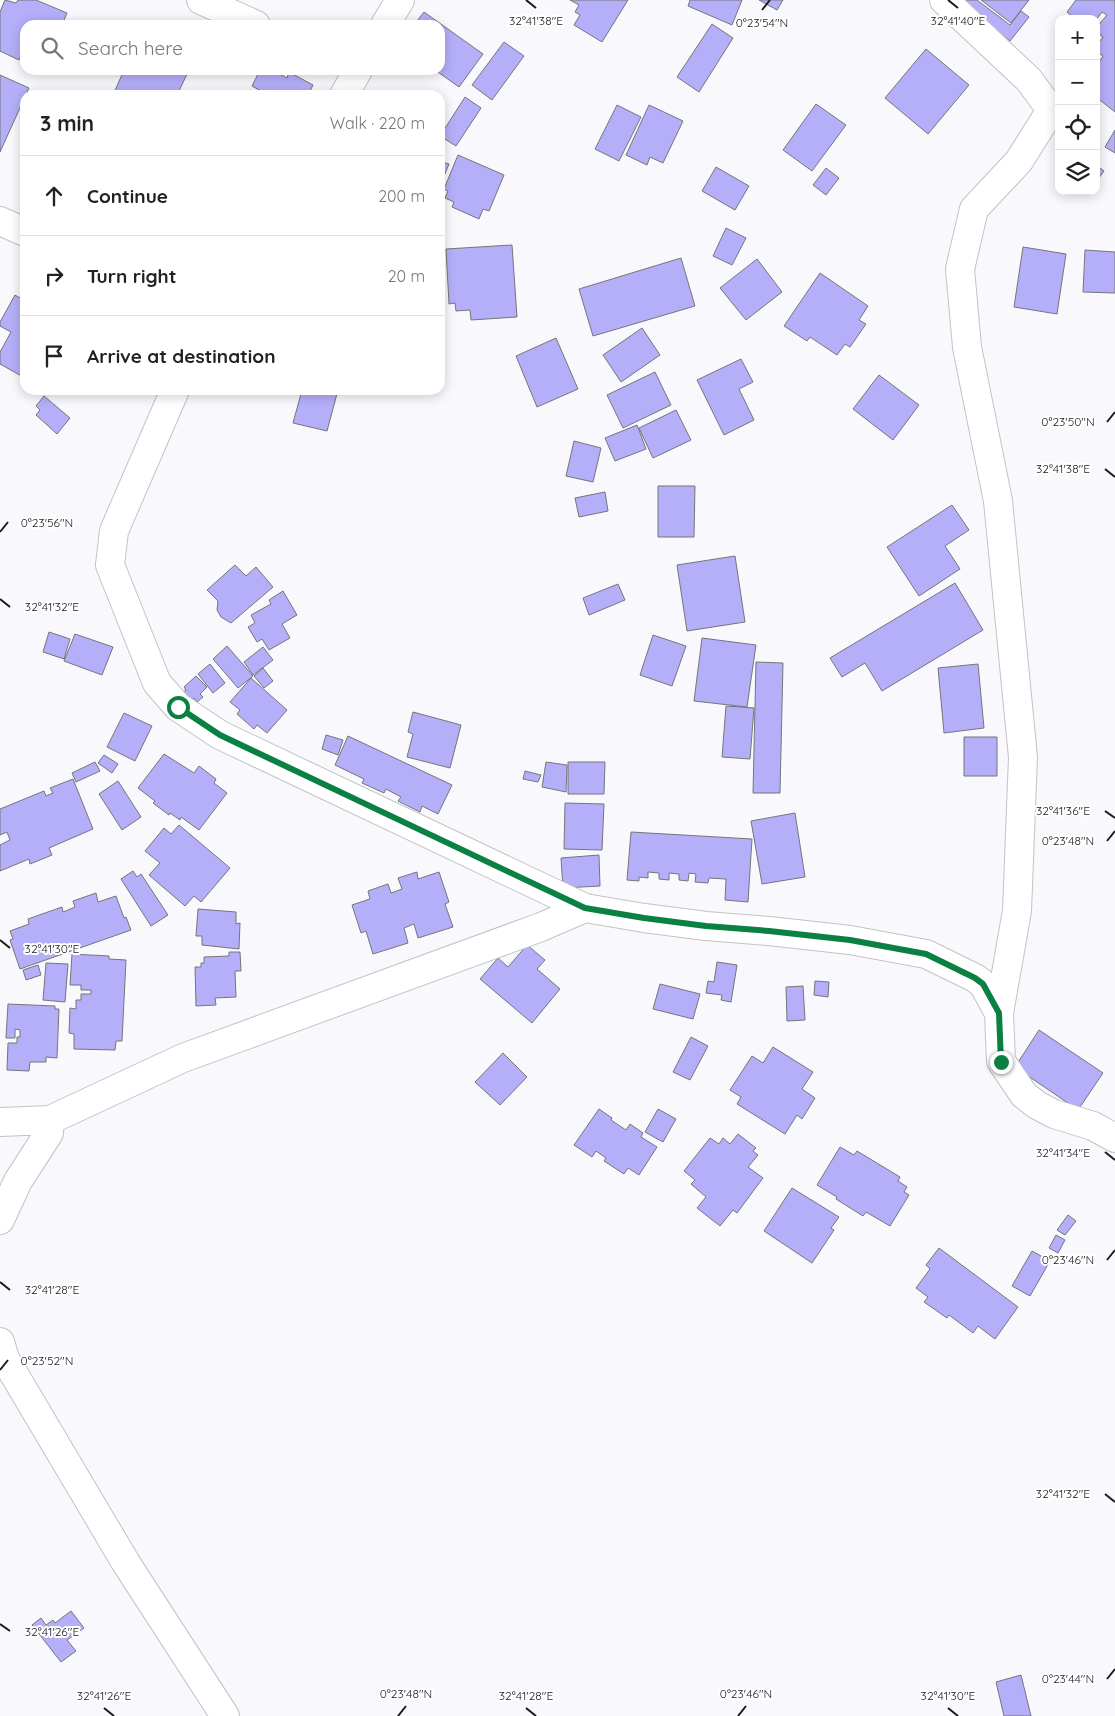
<!DOCTYPE html>
<html lang="en">
<head>
<meta charset="utf-8">
<style>
	body { margin:0; font-family:Quicksand,sans-serif; background:#f2f2f2; color:#222 }
	.controls { position:absolute; right:15px; top:15px; display:grid; overflow:hidden; border-radius:10px; box-shadow:0 2px 12px #0003 }
	.controls button { width:45px; height:45px; display:grid; place-items:center; padding:0; border:0; border-bottom:1px solid #e0e0e0; background:#fff; color:#222; font:25px sans-serif }
	.stop { position:absolute; width:15px; height:15px; margin:-11px; border:4px solid #0b8043; border-radius:50%; background:#fff }
	.stop.end { background:#0b8043; border-color:#fff; box-shadow:0 1px 5px #0008 }
	.list { margin:0; padding:0; list-style:none }
	h2 { display:flex; justify-content:space-between; align-items:center; height:65px; margin:0; padding:0 20px; font-size:21px }
	h2 small { font-size:16px; font-weight:400; color:#767676 }
	.list li { display:grid; grid-template-columns:32px 1fr auto; gap:15px; align-items:center; box-sizing:border-box; height:80px; padding:0 20px; border-top:1px solid #e0e0e0 }
	.list b { display:block; font-size:19px; white-space:nowrap }
	.list em { font-size:16px; font-style:normal; color:#767676 }
	.icon { flex:none; width:28px; height:28px; fill:none; stroke:currentColor; stroke-width:2; stroke-linecap:round; stroke-linejoin:round }
	.map { position:relative; flex:none; width:1115px; height:1716px; overflow:hidden }
	.search { position:absolute; background:#fff; box-shadow:0 2px 12px #0003; left:20px; top:20px; width:425px; height:55px; display:flex; align-items:center; gap:12px; box-sizing:border-box; padding:0 18px; border-radius:15px; color:#767676; font-size:19px }
	.panel { position:absolute; background:#fff; box-shadow:0 2px 12px #0003; left:20px; top:90px; width:425px; height:305px; border-radius:15px }
	.map>svg:first-child { display:block }
	.building { fill:#b4aff8; stroke:#757579 }
	.lines { fill:none; stroke-linecap:round; stroke-linejoin:round }
	.minor-casing { stroke:#c3c3c6; stroke-width:30 }
	.minor { stroke:#fff; stroke-width:28 }
	.route { stroke:#0b8043; stroke-width:6 }
	.ticks { fill:none; stroke:#1a1a1c; stroke-width:2 }
	.ticks-label { font-size:12px; text-anchor:middle; fill:#1a1a1c; stroke:#fff; stroke-width:4; stroke-linejoin:round; paint-order:stroke }
</style>
</head>
<body>
<div class="map">
<svg width="1115" height="1716" viewBox="0 0 1115 1716">
	<rect width="100%" height="100%" fill="#f9f9fd"/>
	<path class="building" d="M5,0l11,3 2,-3h18l31,13 -5,12h-37v31l-3,-2 -3,6 -19,-9v-39z
		M570,0h58l-26,42 -28,-17 6,-10 -5,-3 4,-7z
		M690,0h52l-10,25 -44,-19z
		M759,0h24l-6,10z
		M956,0h21l33,25 11,-14 8,6 -19,24z
		M981,0h48l-18,23z
		M1076,0h39v112l-19,-15v-34l2,1 5,-8 -7,-5v-5l7,-9 -7,-5v-4l11,-13 -5,-3 -6,8v-1h-20l-9,-7z
		M424,12l59,42 -24,33 -24,-17h5v-45h-26z
		M712,24l21,14 -34,54 -22,-15z
		M504,42l20,14 -32,44 -20,-15z
		M926,49l43,36 -41,49 -43,-36z
		M124,70h65l-12,25h-64z
		M260,70h12l15,8 2,-6 24,13 -5,10h-49l2,-4 -9,-5z
		M0,75l29,13 -29,64z
		M465,97l16,11 -25,38 -16,-10z
		M816,104l30,21 -34,46 -29,-21z
		M617,105l24,12 -22,44 -24,-12z
		M649,105l34,16 -20,42 -13,-6 -3,8 -21,-10z
		M1115,130v23l-10,-6z
		M458,155l46,20 -15,36 -6,-2 -4,10 -27,-12 2,-5 -9,-4 3,-7 -4,-2z
		M440,161l9,3 -9,22z
		M1096,165l8,6 -8,11z
		M716,167l33,19 -14,24 -33,-19z
		M826,168l13,10 -13,17 -13,-10z
		M726,228l20,10 -14,27 -19,-9z
		M512,245l5,72 -46,3 -1,-10 -14,1 -1,-8 -6,1 -3,-55z
		M1023,247l43,7 -9,60 -43,-7z
		M1085,250l30,2v41l-32,-1z
		M681,258l14,48 -102,30 -14,-47z
		M757,259l25,33 -36,28 -26,-32z
		M820,273l48,33 -9,14 7,4 -16,23 -5,-3 -8,11 -27,-18 -3,4 -23,-15z
		M15,295l10,6v77l-25,-14v-12l11,-20 -11,-6v-4z
		M642,328l18,27 -39,27 -18,-27z
		M556,338l22,51 -41,18 -21,-51z
		M741,359l12,23 -14,7 15,31 -30,15 -27,-55z
		M655,372l16,33 -48,23 -16,-33z
		M879,375l40,30 -26,35 -40,-31z
		M302,390h36l-11,41 -34,-8z
		M44,396l26,22 -13,16 -21,-19 4,-5 -4,-4z
		M676,410l15,30 -38,18 -14,-30z
		M637,425l9,24 -31,12 -10,-23z
		M574,441l27,7 -8,34 -27,-6z
		M658,486h37l-1,51h-36z
		M605,492l3,19 -29,6 -4,-19z
		M952,505l17,25 -24,16 15,23 -41,27 -32,-49z
		M735,556l10,66 -58,9 -10,-66z
		M235,565l11,11 10,-9 17,20 -42,36 -10,-6 -4,-7 1,-9 -11,-11z
		M955,583l28,47 -101,61 -17,-28 -23,14 -12,-19z
		M618,584l7,16 -36,15 -6,-17z
		M283,591l14,24 -15,9 8,14 -21,12 -7,-11 -5,3 -9,-15 7,-4 -4,-8 20,-11 -2,-4z
		M49,632l21,7 -6,20 -21,-7z
		M75,634l38,13 -11,28 -38,-14z
		M653,635l33,11 -14,40 -32,-11z
		M702,638l54,7 -9,62 -53,-6z
		M227,646l26,30 -15,12 -25,-29z
		M263,647l10,13 -20,15 -9,-13z
		M756,662l27,1 -3,130h-27z
		M210,664l15,19 -12,10 -15,-19z
		M978,664l6,64 -40,5 -6,-65z
		M263,668l10,13 -9,7 -10,-12z
		M196,676l11,11 -7,7 3,3 -6,5 -3,-4 -3,3 -8,-9 3,-2 -2,-3z
		M251,678l36,32 -20,23 -10,-8 -3,4 -17,-15 3,-4 -10,-8z
		M726,706l28,2 -4,51 -28,-2z
		M413,712l48,13 -11,43 -43,-11 6,-23 -5,-2z
		M124,713l28,13 -17,35 -28,-14z
		M326,735l17,5 -5,15 -16,-6z
		M348,736l104,49 -14,29 -16,-8 -2,6 -22,-11 3,-4 -15,-8 -2,4 -22,-10 2,-4 -29,-14z
		M964,737h33v39h-33z
		M164,754l30,19 5,-7 17,13 -2,4 13,10 -28,37 -18,-13 -1,3 -10,-7 -1,2 -16,-12 2,-2 -17,-13z
		M104,755l14,9 -6,9 -14,-10z
		M95,762l5,9 -24,11 -4,-9z
		M546,762l21,3 -1,27 -24,-5z
		M568,762h37l-1,32h-36z
		M525,771l16,4 -3,7 -15,-3z
		M73,779l20,50 -44,19 3,7 -22,9 -1,-5 -29,12v-26l10,-5 -3,-8 -7,3v-26l44,-18 2,5 7,-3 -3,-5z
		M118,781l23,36 -19,13 -23,-36z
		M565,803l39,1 -2,46 -38,-1z
		M795,813l10,64 -43,7 -11,-63z
		M179,825l51,43 -29,34 -7,-6 -9,10 -36,-31 11,-12 -15,-12 19,-23 7,6z
		M631,832l121,7 -4,63 -23,-2 1,-21 -17,-1 -1,5 -13,-1 1,-8 -7,-1 -1,8 -9,-1v-6l-10,-1v7l-10,-1v-6l-11,-1v6l-9,-1v4l-12,-1z
		M599,855l1,31 -37,2 -2,-30z
		M133,871l4,6 4,-3 27,41 -17,11 -30,-47z
		M417,872l1,7 21,-7 10,30 -4,2 8,23 -35,11 -4,-14 -10,4 4,15 -35,11 -7,-23 -5,2 -9,-28 18,-6 -2,-8 20,-7 3,9 11,-4 -4,-11z
		M96,893l2,9 18,-6 8,22 2,-1 5,13 -111,39 -10,-29 3,-1 -3,-8 19,-7 -1,-5 34,-12 1,5 12,-5 -2,-6z
		M198,909l38,3v12l4,-1 -1,26 -37,-4v-9h-6z
		M527,945l18,15 -8,9 23,20 -28,34 -52,-44 18,-21 10,9z
		M229,952h11l1,19h-6l1,26 -21,1 1,7 -20,1 -1,-39h6v-4h3v-6l25,-1z
		M72,954l37,2v3l17,1 -4,81h-6l-1,9 -41,-1v-15l-5,-1 1,-25 6,1v-9h5v-6h10v-4h-10v-5h-11z
		M717,962l20,3 -6,37 -10,-2 1,-5 -16,-2 2,-12 6,1z
		M46,963l22,1 -3,38 -22,-2z
		M38,965l3,10 -15,5 -3,-10z
		M815,981l14,1 -1,15 -14,-2z
		M660,984l40,10 -7,25 -40,-10z
		M803,986l2,34 -18,1 -1,-34z
		M8,1004l47,2v3h4l-2,49 -11,-1v5h-16l-1,9 -22,-1 1,-27h9v-6h3v-7l-5,-1v9h-9z
		M1039,1030l64,43 -25,37 -63,-43z
		M691,1037l17,9 -18,34 -17,-8z
		M773,1047l40,25 -11,17 13,9 -13,21 -5,-4 -12,19 -48,-30 4,-7 -11,-7 22,-34 11,7z
		M503,1053l24,24 -27,28 -25,-23z
		M599,1109l13,9 -1,2 15,10 4,-6 13,9 -2,4 16,10 -18,28 -11,-7 -4,6 -20,-13 2,-3 -10,-7 -4,6 -18,-12z
		M658,1109l18,10 -13,23 -18,-10z
		M738,1134l18,14 -3,3 5,4 -10,12 15,11 -26,35 -4,-3 -13,16 -23,-18 9,-11 -15,-13 4,-4 -11,-9 26,-33 9,6 4,-6 7,6z
		M840,1147l14,8 3,-4 43,26 -2,4 9,6 -3,5 5,3 -19,31 -24,-14 -3,4 -27,-17 1,-2 -20,-12z
		M792,1188l47,29 -8,11 3,2 -22,33 -48,-32z
		M1068,1215l8,6 -11,14 -8,-5z
		M1056,1235l9,5 -7,13 -9,-5z
		M939,1248l79,59 -23,32 -17,-13 -5,7 -24,-18 -2,3 -23,-16 4,-5 -12,-9 14,-19 -4,-4z
		M1032,1251l18,10 -20,35 -18,-10z
		M71,1611l13,17 -17,12 9,11 -15,11 -29,-37 9,-7 5,7 7,-5 2,3z
		M1021,1675l10,41h-27l-8,-34z"/>
	<g class="lines">
		<g class="minor-casing">
			<path id="minor" d="M201,0l55,25
				M944,0l85,80 22,30 -32,51 -45,48 -14,60 7,78 31,154 25,256 -6,154 -18,102
				M385,25l15,-25
				M344,95l14,-25
				M0,221l25,11
				M175,390l-61,141 -4,34 47,118 21,24 42,28 365,173
				M0,1122l50,-2
				M0,1220l18,-39 31,-48 1,-13 133,-62 358,-131 44,-19 59,10 62,8 63,5 81,9 76,14 49,24 8,6 16,29 2,48 23,34 13,10 17,9 39,12 22,12
				M0,1342l5,17 121,204 99,153"/>
		</g>
		<use href="#minor" class="minor"/>
	</g>
	<g class="lines">
		<path class="route" d="M178,707l42,28 365,173 59,10 62,8 63,5 81,9 76,14 49,24 8,6 16,29 2,49"/>
	</g>
	<path class="ticks" d="M526,0l10,8M948,0l10,8M762,10l8,-10M1107,422l8,-10M1105,469l10,8M0,532l8,-10M0,599l10,8M1105,811l10,7M1107,841l8,-10M0,940l10,8M1105,1152l10,8M1107,1260l8,-10M0,1282l10,8M0,1370l8,-10M1105,1494l10,8M0,1624l10,7M1107,1679l8,-10M104,1708l10,8M526,1708l10,8M948,1708l10,8M398,1716l8,-10M738,1716l8,-10"/>
	<g class="ticks-label">
		<text x="536" y="25">32°41'38"E</text>
		<text x="958" y="25">32°41'40"E</text>
		<text x="762" y="27">0°23'54"N</text>
		<text x="1068" y="426">0°23'50"N</text>
		<text x="1063" y="473">32°41'38"E</text>
		<text x="47" y="527">0°23'56"N</text>
		<text x="52" y="611">32°41'32"E</text>
		<text x="1063" y="815">32°41'36"E</text>
		<text x="1068" y="845">0°23'48"N</text>
		<text x="52" y="953">32°41'30"E</text>
		<text x="1063" y="1157">32°41'34"E</text>
		<text x="1068" y="1264">0°23'46"N</text>
		<text x="52" y="1294">32°41'28"E</text>
		<text x="47" y="1365">0°23'52"N</text>
		<text x="1063" y="1498">32°41'32"E</text>
		<text x="52" y="1636">32°41'26"E</text>
		<text x="1068" y="1683">0°23'44"N</text>
		<text x="406" y="1698">0°23'48"N</text>
		<text x="746" y="1698">0°23'46"N</text>
		<text x="104" y="1700">32°41'26"E</text>
		<text x="526" y="1700">32°41'28"E</text>
		<text x="948" y="1700">32°41'30"E</text>
	</g>
</svg>
<div class="controls">
<button>+</button>
<button>−</button>
<button><svg class="icon" aria-label="locate" viewBox="0 0 24 24"><circle cx="12" cy="12" r="6"/><path d="M12 2v4M12 18v4M2 12h4M18 12h4"/></svg></button>
<button><svg class="icon" aria-label="layers" viewBox="0 0 24 24"><path d="M12 4l9 5-9 5-9-5zM3 14l9 5 9-5"/></svg></button>
</div>
<div class="stop" style="left:178px;top:707px"></div>
<div class="stop end" style="left:1001px;top:1062px"></div>
<div class="search"><svg class="icon" aria-label="search" viewBox="0 0 24 24"><circle cx="10" cy="10" r="6"/><path d="M15 15l6 6"/></svg>Search here</div>
<section class="panel">
<h2>3 min<small>Walk · 220 m</small></h2>
<ul class="list">
<li><svg class="icon" aria-label="ahead" viewBox="0 0 24 24"><path d="M12 20V5M6 11l6-6 6 6"/></svg><div><b>Continue</b></div><em>200 m</em></li>
<li><svg class="icon" aria-label="right" viewBox="0 0 24 24"><path d="M7 20v-9h11M14 6l5 5-5 5"/></svg><div><b>Turn right</b></div><em>20 m</em></li>
<li><svg class="icon" aria-label="arrive" viewBox="0 0 24 24"><path d="M6 21V4h12l-3 4 3 4H6"/></svg><div><b>Arrive at destination</b></div></li>
</ul>
</section>
</div>
</body>
</html>
